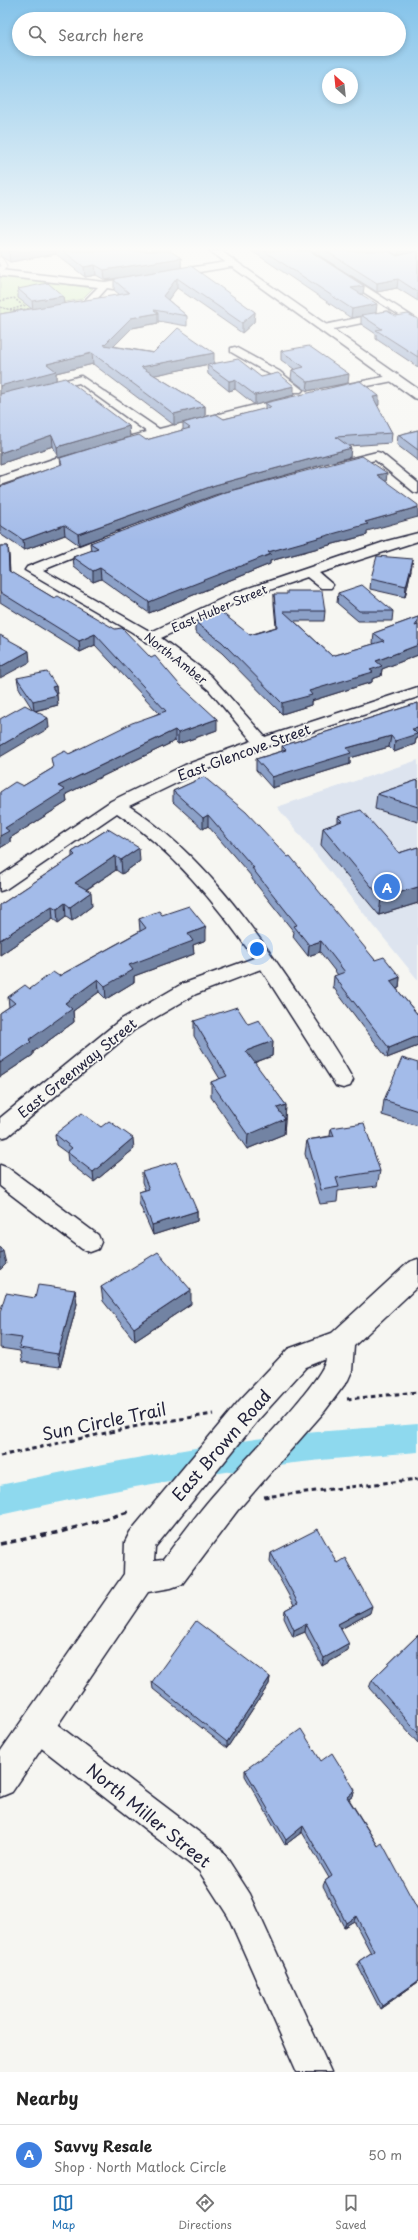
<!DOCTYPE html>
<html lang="en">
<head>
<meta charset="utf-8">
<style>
	body { margin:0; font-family:"Playpen Sans",sans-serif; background:#f6f6f6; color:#222 }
	.compass { position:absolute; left:322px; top:68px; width:36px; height:36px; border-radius:50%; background:#fff; box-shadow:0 2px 6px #0003; rotate:333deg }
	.you { position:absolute; left:257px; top:949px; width:14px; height:14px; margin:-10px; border:3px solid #fff; border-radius:50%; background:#1a73e8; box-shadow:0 0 0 6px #1a73e833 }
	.badge { display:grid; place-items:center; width:26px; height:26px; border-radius:50%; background:#1f6fb2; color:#fff; font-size:13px; font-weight:700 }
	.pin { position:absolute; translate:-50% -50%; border:2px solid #fff; box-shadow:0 1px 4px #0006 }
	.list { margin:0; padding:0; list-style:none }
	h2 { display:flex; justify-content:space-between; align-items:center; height:52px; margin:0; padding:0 16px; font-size:17px }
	h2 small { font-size:13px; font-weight:400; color:#767676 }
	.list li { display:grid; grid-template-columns:26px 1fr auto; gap:12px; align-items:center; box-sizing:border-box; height:60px; padding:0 16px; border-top:1px solid #e0e0e0 }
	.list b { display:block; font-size:15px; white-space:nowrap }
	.list p { margin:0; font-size:13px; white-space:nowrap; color:#767676 }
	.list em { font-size:13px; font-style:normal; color:#767676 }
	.icon { flex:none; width:22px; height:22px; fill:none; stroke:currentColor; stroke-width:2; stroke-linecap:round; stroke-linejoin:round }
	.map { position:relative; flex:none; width:418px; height:2072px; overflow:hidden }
	.search { position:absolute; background:#fff; box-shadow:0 2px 6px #0003; left:12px; right:12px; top:12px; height:44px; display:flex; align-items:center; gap:10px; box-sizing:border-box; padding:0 14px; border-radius:22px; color:#767676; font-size:15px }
	.sheet { height:112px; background:#fff }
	nav { display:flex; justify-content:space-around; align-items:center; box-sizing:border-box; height:56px; border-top:1px solid #e0e0e0; background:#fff; font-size:11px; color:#767676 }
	nav a { display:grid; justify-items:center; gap:2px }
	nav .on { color:#1f6fb2 }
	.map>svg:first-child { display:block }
	.built { fill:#dde4ef }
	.green { fill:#bde5a0; stroke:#70846e }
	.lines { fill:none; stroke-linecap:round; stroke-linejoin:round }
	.canal { fill:#8ed9ee; fill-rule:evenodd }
	.service-casing { stroke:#22223b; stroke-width:7 }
	.minor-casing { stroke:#22223b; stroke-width:3 }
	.secondary-casing { stroke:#22223b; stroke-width:3 }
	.path-far2 { stroke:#22223b; stroke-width:1.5; stroke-dasharray:2 1.5; stroke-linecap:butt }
	.path-far1 { stroke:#22223b; stroke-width:3; stroke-dasharray:4.5 3.5; stroke-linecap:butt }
	.path { stroke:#22223b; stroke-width:3.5; stroke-dasharray:6 4.5; stroke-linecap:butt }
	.service { stroke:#f6f6f2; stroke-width:5.5 }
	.minor { fill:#f6f6f2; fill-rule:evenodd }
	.secondary { fill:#f6f6f2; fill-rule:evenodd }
	.wall { fill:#8ca1c8; stroke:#22223b; fill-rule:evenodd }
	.shaded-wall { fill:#7283a3; stroke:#22223b }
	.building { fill:#a3bbe9; stroke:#22223b }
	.labels { text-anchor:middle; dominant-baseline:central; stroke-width:3.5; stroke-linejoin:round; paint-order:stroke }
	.far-street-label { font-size:12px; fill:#22223b; stroke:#f6f6f2 }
	.street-label { font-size:14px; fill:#22223b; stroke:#f6f6f2 }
	.near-street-label { font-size:17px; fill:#22223b; stroke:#f6f6f2 }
</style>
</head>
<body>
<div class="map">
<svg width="418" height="2072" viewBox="0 0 418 2072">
	<rect width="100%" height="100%" fill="#f6f6f2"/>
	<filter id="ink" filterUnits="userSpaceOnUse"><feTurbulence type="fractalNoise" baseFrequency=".025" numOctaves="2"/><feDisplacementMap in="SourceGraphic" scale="8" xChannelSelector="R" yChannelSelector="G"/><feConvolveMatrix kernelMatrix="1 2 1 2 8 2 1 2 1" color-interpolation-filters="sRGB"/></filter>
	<g filter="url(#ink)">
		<path class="built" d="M418,760v220l-141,-173z"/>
		<path class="green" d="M0,276l93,12 -11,11 -82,15z"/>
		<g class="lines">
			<path class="canal" d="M418,1424v28c-49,4 -98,7 -147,14 -92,11 -182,29 -271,49v-30c89,-19 179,-36 270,-48 49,-6 98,-9 148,-13z"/>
			<g class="service-casing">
				<path id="service" d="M0,260l4,6 -4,4"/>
			</g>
			<g class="minor-casing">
				<path id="minor" d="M299,251h11l108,69v7z
					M233,261l3,1v4l-67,11 -5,-3 5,-3z
					M0,270l105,12 35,-6 5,3 -5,3 -22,4 -5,3 -6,-1 -17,19 -23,4 -5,-3 1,-2 20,-4 15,-15 -98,-11z
					M386,312l4,1v4l-66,14 -5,-3 5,-3z
					M235,347l44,24 24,19 -2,2h-8l-22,-17 -40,-23v-4z
					M394,375l4,1 2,2 -2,2 -60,12 -6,-3 6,-3z
					M81,376l78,53 132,-33 6,3 -2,2 -179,47 -6,-4 2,-3 35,-9 -68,-49 -79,21v-6z
					M85,448l4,1 2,3 -2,3 -89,30v-8z
					M377,452l4,1 37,30v10l-4,-1 -39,-32 -35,9 -6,-4 2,-3z
					M115,532l5,1 2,3 -2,3 -77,31 108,62 83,-39 153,-52 31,-8v8l-99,32 14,12 -2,3h-10l-14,-11 -63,22 -83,39 49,37 55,62 153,-50v10l-150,49 -71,27 -68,33c73,48 125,122 172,192 18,27 37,54 52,82l-3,6 -7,2 -7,-2 -75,-117 -65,25 -62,36 -126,106 -8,2v-20l120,-98 62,-36 72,-26c-38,-55 -82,-108 -137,-145l-111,76 -6,2v-15l111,-75 74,-36 67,-24 -43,-51 -37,-31 -40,-27 -107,-62 2,-3z
					M0,1165l8,3 90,67 3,7 -3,7 -8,3 -8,-3 -82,-63z
					M36,1711l10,5 175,133 29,45 81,178h-34l-69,-156 -29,-45 -173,-135 -5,-10 5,-10z"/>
			</g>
			<g class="secondary-casing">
				<path id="secondary" d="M210,251h11l197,138v10l-4,-1z
					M418,1259v27l-64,60 -2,25 -4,9 -24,32 -87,99 -55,73 -11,4 -23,4 -136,200 -12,5v-45l124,-178 1,-32 5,-10 109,-131 49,-52 44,-16 77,-71zM326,1359c-3,23 -88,108 -108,131 -20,22 -37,46 -55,70l-9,1 1,-14 104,-128 47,-52z"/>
			</g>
			<path class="path-far2" d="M0,301l14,-3 8,7
				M0,307l11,3
				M10,310l20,-6
				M13,311l21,-3"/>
			<path class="path-far1" d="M347,1399l71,-7
				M0,1456l147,-32 67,-10
				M264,1497l154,-18"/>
			<path class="path" d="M0,1544l60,-12 72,-21"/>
			<use href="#service" class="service"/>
			<use href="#minor" class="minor"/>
			<use href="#secondary" class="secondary"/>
		</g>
		<path class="wall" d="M0,251h170l11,7v9l74,45 -1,10 -12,11 -65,-45 -9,12 19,16v10l-29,-5v2l-26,5 -19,18 101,17 -60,12 51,31v11l19,2 41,-10v-6l114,2 -2,1 15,27 -1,10 -42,3 1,11 -135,38 -136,50 -14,-10 -41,15 -24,-16v-47l61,-22 -1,-7 10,-4 -12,4 -5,-12 -53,18v-150l32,-5 -14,-11v-9l45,7 1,8 56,-9 -6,-5v-10l3,-1 -12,1 -9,-5 -11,2 -29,-23 -46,8 -10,-6zM93,364l81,61 27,-7 -18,5v7l-37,10 -16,-3 -1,-11 -73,-46v-7z
			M252,251h58l54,35 -1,8h-2l15,19 20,3 22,3v48l-42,-28v-5l-15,-10v-8l-10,2z
			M312,251h76l9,5 1,-1 -10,-4h30v50l-21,-13 -20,4z
			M281,351l67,32 -41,8 -16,-12 1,-9 2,-1 -13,-9z
			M207,365l54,12 33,18 -39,10 -20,-16 -6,2 -21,-17z
			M418,430v31l-21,-16 1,-10z
			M367,531v4l-97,26v3l-121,49 -48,-34 -8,3 -19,-15 -1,-10 18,-6 -1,-8z
			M0,546h8l1,10 1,16 44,26 163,132 -39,14 -3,-3 -109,53 1,8 -57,36v4l-10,6 23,-62 30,-18 16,-14 90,-41 -64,-68 -15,7 -80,-50z
			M411,570l-6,27 -35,-8 1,-11z
			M338,593l55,18 -1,10h-34l-21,-18z
			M274,594l51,17 -1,10h-30l38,35 42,-12 -1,-1 1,-10 44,-16v38l-36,14 -1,7 -9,3v3l-61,19v4l-29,9 -60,-61 -27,-21v-10l55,13 26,-8 -2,-23z
			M17,678l39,8 2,19 -23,6 14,17 -16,-18 -14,-22z
			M418,703v35l-2,1 -1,5 -21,8 -5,-5 -39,11v6l-78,24 -16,-18v-11l26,-8v-5z
			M204,777l171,183 25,17 -1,11h-3l22,27v31l-31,12 -54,-71 1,-11 4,-1 -18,-23 -12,4 -15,-19 1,-5 -42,-53v-2l-44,-51 -5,3 -30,-27v-11z
			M418,780v42l-43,-13 2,-15z
			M338,817l61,36 19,-6v56l-39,12 -58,-70 2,-17 15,-5z
			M108,829l32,32 -18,13 -6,-4 -30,20 6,16 -20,15 -6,-4 -8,6 -5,-4 -53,36v-50l72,-48v-5z
			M162,915l44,25 -13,5 1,9 -60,22v6l-28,17 -7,-7 -26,19 1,11 -41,30v3l-33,22v-64l9,-6 -1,-10 22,-8 29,-13 81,-45 -1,-12z
			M194,1021l54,3 25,17 -1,15 -18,7 32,42 -2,29 -37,15 -36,-52v-15l9,-3 -26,-43z
			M418,1063v63l-36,-11 2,-15z
			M101,1127l33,22 -40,33 -26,-20 -1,-9 -11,-8 -1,-11z
			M331,1128l49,43 -3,15 -39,5 -1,11 -17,2 -15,-50 2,-14 23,-4z
			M142,1172l55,39v10l-44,14 -14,-32v-11l6,-2 -3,-8z
			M101,1287l90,17 -56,37 -32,-40z
			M75,1290l2,14 -17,63 -38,-5 -2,-11 -20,-3v-36l35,-14z
			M271,1553l66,10 33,50 -29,16 7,22 -26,15 -17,-34 -12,5 -9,-19 1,-8 9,-5 -24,-44z
			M418,1635v108l-49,-55 3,-8z
			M270,1677l-1,7 -42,64 -74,-59 -1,-7z
			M321,1761l32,35 -4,3 69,111v72l-38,27 -23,-45 2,-3 12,-8 -17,-32 -10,6 -21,-41 2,-5 4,-3 -27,-46 -17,13 -40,-69v-6z"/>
		<path class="shaded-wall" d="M15,251h40l1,3 -46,8 -1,-10z
			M399,251h19v1l-20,3z
			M181,258v10l-76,12 -1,-10z
			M95,265l1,10 -11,2 -1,-10z
			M177,278v10l-14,18v-10z
			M398,279l-1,9 -20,4v-9z
			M364,286l-1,8 -13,2 1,-8z
			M63,296l1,9 -31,5 -1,-9z
			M377,304l-1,9 -25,5 1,-9z
			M255,312l-1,10 -12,11v-10z
			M158,313v10l-26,5 -27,27 -1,-10 27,-27z
			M92,353l1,11 -37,9v8l-56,15v-10l47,-22z
			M214,353v10l-73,15v-11z
			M349,374l-1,9 -41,8 1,-9z
			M235,380v9l-6,2v-10z
			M294,386v9l-39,10v-10z
			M379,396v9l-7,2 1,-10z
			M205,406v11l-31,8v-11z
			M129,426l1,11 -72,21 -1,-11z
			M52,435l1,11 -53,18v-11z
			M351,448l-1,9 -135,38 -136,50 -1,-11 137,-49z
			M387,473l-1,10 -9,-8z
			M418,507v10l-51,14v4l-97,26v3l-121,49v-11l119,-50 97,-30z
			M64,525l1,10 -41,15 -1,-10z
			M8,546l1,10 1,26 -1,-11z
			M413,559l-2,11 -6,27 1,-11z
			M100,568l1,11 -8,3v-11z
			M95,634v11l-15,7 -1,-11z
			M418,645v10l-36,14 -1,7 -9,3v3l-61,19v4l-29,9v-11l27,-12 61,-21 6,-9z
			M29,651l1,11 -30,16v-11z
			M56,686l2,19 -24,6 -1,-10 19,-14z
			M48,718l1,10 -49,29v-11z
			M217,719v11l-39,14v-11z
			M418,728v10l-2,1 -1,5 -21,8 1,-11 17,-12z
			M175,730v11l-109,53 1,8 -57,36v4l-10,6v-12l5,-8 53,-42z
			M391,736l-2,11 -39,11v6l-78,24v-11l75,-29z
			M208,815v11l-5,3v-11z
			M139,848l1,13 -18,13 -1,-14z
			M115,856l1,14 -40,26 -1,-13z
			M418,887v16l-39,12 2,-17z
			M91,892l1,14 -20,15 -2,-14z
			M65,903l1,14 -8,6 -1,-14z
			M52,906l1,13 -53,36v-15z
			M206,927v13l-13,5 1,9 -60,22v6l-28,17 -1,-13 24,-21 59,-31z
			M321,941l-1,11 -12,4 1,-11z
			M400,977l-1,11 -11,3 2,-10z
			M98,979l1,13 -26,19 1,11 -41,30v3l-33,22v-14l29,-23 36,-37z
			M418,1036v10l-31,12 2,-10z
			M273,1041l-1,15 -27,10 1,-15z
			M286,1105l-2,29 -37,15 1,-14 29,-27z
			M133,1138l1,11 -40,33 -1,-10z
			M197,1211v10l-44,14 -1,-10z
			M3,1251l3,13 -6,6v-17z
			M75,1290l2,14 -17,63 -2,-13z
			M191,1290v14l-56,37 -1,-13z
			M372,1606l-2,7 -33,18 1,-7z
			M306,1624l-1,8 -12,5 1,-7z
			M349,1644l-1,7 -26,15 2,-8z
			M270,1677l-1,7 -42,64v-6z
			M355,1790l-2,6 -8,6 2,-5z
			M303,1826l-1,6 -17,13 1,-5z
			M356,1916l-2,5 -10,6 2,-4z
			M418,1981v1l-38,27 2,-3z"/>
		<path class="building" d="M63,251h107l11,7 -77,12 -9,-5 -11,2z
			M264,251h46l54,35 -13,2 26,16 -25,5z
			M326,251h62l9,5 21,-5v41l-20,-13 -21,4z
			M191,266l64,46 -13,11 -65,-45 -14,18 24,20 -33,-6 4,3 -27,5 -27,27 49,8 25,-25 36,25 -73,14 64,39 -31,8 -82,-61 -45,11 9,7 -56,15v-72l129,-21 -15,-13 4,-2z
			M48,283l15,13 -31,5 -14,-12z
			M387,311l9,5 12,-2 10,5v38l-42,-27 6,-1 -21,-14z
			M309,346l40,28 -41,8 -16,-12 12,-3 -23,-16z
			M238,359l23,18 17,-4 16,13 -39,9 -20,-15 -6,1 -22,-16z
			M65,378l64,48 -72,21 -5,-12 -52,18v-59z
			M360,381l19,15 -6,1 19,36 -56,4 15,11 -136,37 -137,49 -14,-9 -41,15 -23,-15v-38l62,-23 -2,-6 42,-13 37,-10 7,5 44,-12 -7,-5 33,-9 8,5 47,-12 -6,-4z
			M418,430v20l-20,-15z
			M362,456l25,17 -10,2 41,30v2l-53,15 3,2 -100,28 3,2 -122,48 -49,-34 -7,3 -20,-14 25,-9 -8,-5 136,-51z
			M0,546h8l1,25 45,27 4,-2 57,33 7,-1 29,30 4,-2 24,28 38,35 -39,14 -3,-3 -117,56 7,4 -60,38 4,3 -9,5v-44l15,-10 8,4 30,-18 -2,-10 14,-7 4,3 63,-31 34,-12 -71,-77 -16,7 -79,-49z
			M377,556l36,3 -7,27 -35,-8z
			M362,585l31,26h-34l-21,-18z
			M287,591h35l3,20h-42l49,45 52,-15 -10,-8 44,-16v4l-3,5 3,-1v20l-42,16 6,5 -12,4 3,2 -64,19 3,4 -30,8 -60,-61 -27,-20 26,-10 29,23 27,-8 -3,-33h13z
			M0,635l29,16 -29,16z
			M47,672l9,14 -4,1 5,8 -24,6 -16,-23z
			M418,703v25l-6,1 5,5 -22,7 -4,-5 -44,12 4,5 -79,24 -16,-18 30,-9 -4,-4z
			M25,705l23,13 -48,28v-27z
			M204,777l42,35 42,45 2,-1 85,104 9,-3 16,20 -10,4 28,34v21l-29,12 -55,-72 11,-4 -24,-31 -12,4 -15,-19 3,-1 -45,-57h2l-46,-53 -5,3 -30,-27z
			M418,780v27l-41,-13z
			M361,810l38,43 19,-6v40l-37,11 -58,-70 19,-7 -4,-4z
			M108,829l31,19 -18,12 -6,-4 -40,27 16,9 -21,15 -5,-4 -8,6 -5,-3 -52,34v-35l75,-50 -3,-3z
			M189,906l17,21 -18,7 5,7 -64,24 4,5 -28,16 -7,-7 -33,24 7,6 -43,31 2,2 -31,21v-50l15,-10 -7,-6 17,-12 5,4 23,-17 6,4 87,-48 -7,-9 20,-8 3,4z
			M237,1007l11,17 11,-4 14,21 -27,10 40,54 -9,3 8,11 -37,16 -37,-53 16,-6 -33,-55z
			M402,1058l16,5v48l-34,-11z
			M82,1113l19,14 8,-6 24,17 -40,34 -26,-20 5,-4 -17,-14z
			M364,1123l16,48 -44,7 3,9 -18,3 -14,-50 27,-4 -3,-8z
			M176,1162l21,49 -45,14 -13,-33 10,-3 -7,-17z
			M0,1247l3,4 -3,2z
			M158,1252l33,38 -57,38 -33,-41z
			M38,1285l37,5 -17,64 -39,-6 3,-10 -22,-3v-23l6,-19 29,5z
			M318,1529l19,34 8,-5 27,48 -34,18 11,20 -25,14 -18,-34 -12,6 -9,-20 13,-7 -27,-50z
			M196,1621l74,56 -43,65 -75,-60z
			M418,1635v98l-46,-53z
			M301,1729l20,32 11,-8 23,37 -8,7 31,49 4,-3 36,67v71l-36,25 -23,-45 15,-10 -18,-35 -10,7 -21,-42 7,-5 -29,-50 -17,14 -41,-70z"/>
	</g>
	<linearGradient id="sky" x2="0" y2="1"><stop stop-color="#84c3ea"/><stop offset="0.46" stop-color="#fbfbf9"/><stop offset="1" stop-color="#fbfbf9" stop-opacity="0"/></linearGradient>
	<rect width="418" height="541" fill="url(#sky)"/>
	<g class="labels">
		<g class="far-street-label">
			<text transform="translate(219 608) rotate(-23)">East Huber Street</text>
			<text transform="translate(176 658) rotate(38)">North Amber</text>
		</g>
		<g class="street-label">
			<text transform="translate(244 752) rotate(-20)">East Glencove Street</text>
			<text transform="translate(77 1068) rotate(-39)">East Greenway Street</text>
		</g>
		<g class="near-street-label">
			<text transform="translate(104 1421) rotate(-12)">Sun Circle Trail</text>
			<text transform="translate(221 1445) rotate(-49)">East Brown Road</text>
			<text transform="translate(149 1815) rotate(39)">North Miller Street</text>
		</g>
	</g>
</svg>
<svg class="compass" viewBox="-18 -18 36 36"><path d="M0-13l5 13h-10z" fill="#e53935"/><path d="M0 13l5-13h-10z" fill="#767676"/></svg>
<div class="you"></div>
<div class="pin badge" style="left:387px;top:887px;background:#3f7fe0">A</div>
<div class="search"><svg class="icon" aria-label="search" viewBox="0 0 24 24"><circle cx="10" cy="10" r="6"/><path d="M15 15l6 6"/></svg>Search here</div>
</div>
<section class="sheet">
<h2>Nearby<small></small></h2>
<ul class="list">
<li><span class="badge" style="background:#3f7fe0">A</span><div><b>Savvy Resale</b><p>Shop · North Matlock Circle</p></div><em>50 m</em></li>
</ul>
</section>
<nav>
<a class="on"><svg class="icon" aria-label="map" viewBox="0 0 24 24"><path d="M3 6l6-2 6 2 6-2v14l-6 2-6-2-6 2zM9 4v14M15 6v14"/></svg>Map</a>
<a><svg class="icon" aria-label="directions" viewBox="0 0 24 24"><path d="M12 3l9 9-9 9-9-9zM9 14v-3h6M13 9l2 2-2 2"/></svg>Directions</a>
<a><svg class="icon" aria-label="saved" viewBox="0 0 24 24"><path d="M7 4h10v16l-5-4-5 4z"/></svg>Saved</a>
</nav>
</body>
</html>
